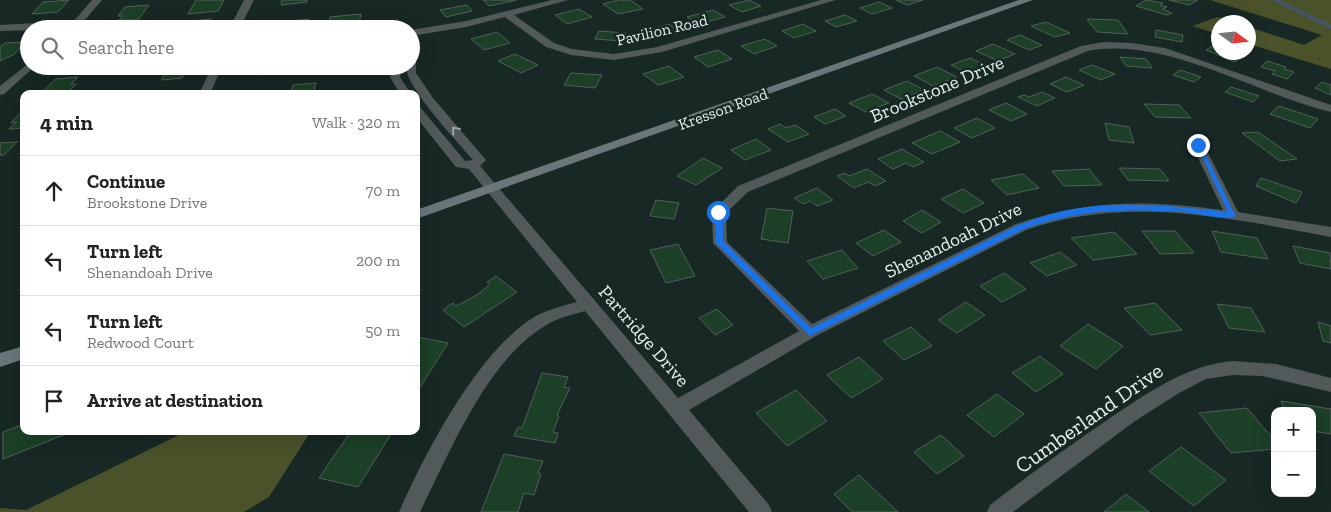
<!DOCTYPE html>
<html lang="en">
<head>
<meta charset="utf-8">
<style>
	body { margin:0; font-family:"Zilla Slab",serif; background:#f6f6f6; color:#222 }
	.controls { position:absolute; right:15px; bottom:15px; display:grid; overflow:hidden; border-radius:10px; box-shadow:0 5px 20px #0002 }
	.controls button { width:45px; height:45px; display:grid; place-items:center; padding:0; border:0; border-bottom:1px solid #e0e0e0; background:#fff; color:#222; font:25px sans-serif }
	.compass { position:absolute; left:1211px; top:15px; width:45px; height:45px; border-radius:50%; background:#fff; box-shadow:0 5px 20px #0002; rotate:105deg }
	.stop { position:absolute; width:15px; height:15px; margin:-11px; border:4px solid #1a73e8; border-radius:50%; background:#fff }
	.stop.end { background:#1a73e8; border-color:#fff; box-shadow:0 1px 5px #0008 }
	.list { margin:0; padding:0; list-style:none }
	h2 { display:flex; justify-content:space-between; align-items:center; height:65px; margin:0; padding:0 20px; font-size:21px }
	h2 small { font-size:16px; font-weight:400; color:#767676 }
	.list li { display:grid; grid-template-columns:32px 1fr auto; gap:15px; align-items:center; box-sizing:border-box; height:70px; padding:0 20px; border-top:1px solid #e0e0e0 }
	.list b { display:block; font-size:19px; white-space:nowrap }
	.list p { margin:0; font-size:16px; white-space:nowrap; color:#767676 }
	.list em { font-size:16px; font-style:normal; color:#767676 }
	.icon { flex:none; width:28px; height:28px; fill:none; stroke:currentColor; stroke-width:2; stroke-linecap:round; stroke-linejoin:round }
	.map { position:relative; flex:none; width:1331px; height:512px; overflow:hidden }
	.search { position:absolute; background:#fff; box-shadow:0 5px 20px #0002; left:20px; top:20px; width:400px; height:55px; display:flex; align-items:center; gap:12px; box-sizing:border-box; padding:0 18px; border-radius:28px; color:#767676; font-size:19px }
	.panel { position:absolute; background:#fff; box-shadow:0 5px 20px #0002; left:20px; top:90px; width:400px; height:345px; border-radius:10px }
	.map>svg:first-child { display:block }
	.forest { fill:#4a522a }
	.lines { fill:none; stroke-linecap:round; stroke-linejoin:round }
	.stream { stroke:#445668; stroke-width:4 }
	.building { fill:#1b3f27; stroke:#536056 }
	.minor { fill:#51595b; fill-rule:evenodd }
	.secondary { fill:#6a767a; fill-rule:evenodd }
	.oneway { stroke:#9aa4a4 }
	.route { fill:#1a73e8 }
	.labels { text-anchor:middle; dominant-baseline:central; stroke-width:5; stroke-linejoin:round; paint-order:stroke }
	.far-street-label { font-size:16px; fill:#e4efed; stroke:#172825 }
	.street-label { font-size:19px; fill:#e4efed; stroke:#172825 }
	.near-street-label { font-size:22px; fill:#e4efed; stroke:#172825 }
</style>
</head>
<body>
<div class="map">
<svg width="1331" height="512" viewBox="0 0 1331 512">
	<rect width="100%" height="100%" fill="#172825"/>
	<path class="forest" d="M1210,0h121v69l-82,-25v-17l55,18 18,-10z
		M1218,17l16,5h-16v12l-26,-8z
		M187,431h124l-42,66 -25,15h-244v-4l26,2z"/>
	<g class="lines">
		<path class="stream" d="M1276,0l55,27"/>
	</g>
	<path class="building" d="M69,0l-11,12 -26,2 11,-12z
		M196,0h28l-6,11 -30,3z
		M282,0h25v2l-26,3z
		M483,0h34l-28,6z
		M618,0h12l13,9 -25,5 -15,-10z
		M749,0l12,6 -19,6 -13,-7z
		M896,0h27l-16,5z
		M1146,0l17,3 -3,2 7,2 -4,2 9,4 -5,2 -31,-9z
		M1169,0h29l-9,5z
		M879,2l13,6 -20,6 -12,-6z
		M149,5l-11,15h-19l4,-4h-5l7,-9z
		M467,5l5,6 -26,6 -6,-7z
		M579,9l13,8 -25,7 -12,-9z
		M713,10l12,7 -26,7 -12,-7z
		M361,14l-2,9 -31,3 2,-9z
		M845,15l12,6 -21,6 -11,-6z
		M211,19l-5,10h-18l5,-8z
		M309,19l-3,9 -35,1 2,-6z
		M1087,19l31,1 10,14 -31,-2z
		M1046,22l24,11 -15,4 -24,-11z
		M669,24l9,7 -19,5 -10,-6z
		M803,24l13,7 -22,7 -12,-7z
		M1156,30l27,5 -1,7 -27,-5z
		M599,31l27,2 -4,8 -27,-2z
		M497,32l13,11 -26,7 -13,-11z
		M1020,35l22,10 -13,5 -22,-10z
		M765,39l12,7 -23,8 -13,-8z
		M26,42l-13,13 -13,6v-14l5,-4z
		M993,44l22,10 -17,7 -22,-10z
		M1214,45l4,1v6h19l8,3 -10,7 -29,-12z
		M718,50l14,9 -24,8 -14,-10z
		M515,54l23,11 -17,8 -23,-12z
		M1120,57l26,2 6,9 -26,-2z
		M970,58l16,7 -19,8 -16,-8z
		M1267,61l19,6 -2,2 10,3 -7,7 -15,-5 3,-3 -14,-4z
		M1092,65l23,9 -14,6 -22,-10z
		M189,66l-7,12 -21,2 8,-13z
		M259,66h37l-1,5 -39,4z
		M669,66l15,11 -26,8 -15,-11z
		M937,67l20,10 -24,9 -19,-10z
		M1180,70l21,7 -7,5 -21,-7z
		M571,73l31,2 -7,13 -31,-3z
		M78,77l-7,7h5l-10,10h-26l16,-15z
		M1066,77l18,8 -17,7 -17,-8z
		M907,81l17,9 -23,9 -17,-9z
		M1322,82l9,3v10l-16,-7z
		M316,83l-3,11h-23l3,-9z
		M1231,87l28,9 -6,6 -28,-10z
		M1042,92l13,6 -18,8 -19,-9 6,-2 5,2z
		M872,94l17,9 -23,9 -17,-9z
		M1006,103l21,11 -16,7 -22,-11z
		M1144,104l35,1 12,13 -36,-1z
		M1279,106l39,13 -8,9 -40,-14z
		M24,109v19l-15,1 8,-7 -6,1z
		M835,109l11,7 -21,8 -11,-7z
		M977,118l18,10 -23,10 -18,-10z
		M1105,123l24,4 5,16 -25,-3z
		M780,124l6,4 9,-3 14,9 -21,8 -20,-13z
		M940,131l20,11 -28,12 -20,-11z
		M1258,132l39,27 -17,2 -38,-28z
		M756,139l15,11 -26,10 -14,-10z
		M17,142l-13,13h-4v-12z
		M902,149l22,13 -11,5 -7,-4 -13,6 -15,-10z
		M703,158l19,10 -26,17 -19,-9z
		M1119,168l41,1 9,12 -41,-1z
		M867,169l19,12 -11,5 -7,-4 -14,6 -17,-12 7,-3 5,3z
		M1089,169l13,16 -38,1 -12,-15z
		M1023,174l16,14 -32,7 -16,-15z
		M1261,178l41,14 -6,11 -40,-17z
		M817,188l16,12 -16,6 -7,-5 -7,3 -9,-6z
		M963,189l21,14 -21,10 -22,-14z
		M656,200l23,3 -5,16 -24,-3z
		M767,208l26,3 -5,32 -27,-4z
		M922,210l19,12 -19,11 -19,-12z
		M884,230l17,12 -28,14 -17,-13z
		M1142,231h33l19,22 -34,1z
		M1212,231l45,7 11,21 -47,-7z
		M1114,232l23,22 -44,6 -22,-22z
		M678,244l17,32 -29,7 -16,-33z
		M1293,246l37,7 1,16 -31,-6z
		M842,250l16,18 -35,11 -16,-18z
		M1060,252l17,13 -30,11 -17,-13z
		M1004,273l22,16 -24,13 -22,-16z
		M496,276l21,16 -53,35 -21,-17 10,-7 3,3 12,-6 13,-8 9,-8 -3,-2z
		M966,302l19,13 -28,18 -19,-13z
		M1155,303l27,27 -32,5 -26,-27z
		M1217,304l34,4 14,24 -36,-4z
		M717,309l16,16 -18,10 -16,-17z
		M1318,322l13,4v17l-8,-2z
		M1088,324l35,22 -27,23 -36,-23z
		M911,327l21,19 -28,14 -21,-19z
		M418,337l30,6 -32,51v-54z
		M1040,356l23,18 -27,18 -24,-19z
		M859,357l24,22 -32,19 -24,-23z
		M542,373l26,4 -4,10 6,1 -13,27 2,1 -6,16 5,1 -3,10 -41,-7 4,-9 4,1z
		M796,390l31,31 -40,25 -31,-33z
		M997,394l27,20 -30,23 -27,-22z
		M1281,401l50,8v25l-19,-3v-20h-27z
		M1247,408l28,33v8l-44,4 -32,-40z
		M24,424v7l47,1 -68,27v-27z
		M351,431h42l-35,56 -39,-9z
		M941,435l23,21 -27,18 -23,-22z
		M1181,447l45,33 -32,26 -45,-35z
		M504,454l39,7 -5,12 3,1 -7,21 -10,-2 -6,19h-37z
		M859,475l39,37h-46l-18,-18z
		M1126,494l23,18h-45z"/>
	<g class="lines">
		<path class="minor" d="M92,0h10l-25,29 -77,2v-6l74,-4z
			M244,0h10l-15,29h-10z
			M552,0h16l-54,15 40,28 18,6 42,5 43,-7 164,-47h15l-174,52 -48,8 -43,-5 -25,-8 -41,-30 -39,10 -55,9v-6l55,-9z
			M1104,42l28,1 33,5 166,57v7c-75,-18 -166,-76 -243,-61l-340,141 -22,21 1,29 85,82 204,-100c73,-25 132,-24 207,-14l-31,-65 6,-4 6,4 34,67 93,15v10c-103,-19 -203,-42 -305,-7l-210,106 -127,74 80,95 3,7h-23l-164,-201c-14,4 -28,7 -40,15 -58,34 -96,128 -125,186h-21c26,-59 77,-157 132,-193 14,-9 31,-13 46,-17l-108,-133 -13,-2 -40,-50v-11l4,1 45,54 8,-1c-15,-18 -68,-73 -67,-94h5v-15l5,3v19l17,25 53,62 -6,6 198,232 121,-67 -86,-88 -1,-31 26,-26 343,-140z
			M29,63v3h5l-1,2 -29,26 -4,1v-9z
			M212,66h10l-12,28h-11z
			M391,66h10l-1,11 11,17h-11l-10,-17z
			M1233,361l43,3 55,14v14l-69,-16 -29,-1 -27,4 -27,14 -44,28 -122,91h-26l3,-7c39,-30 79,-59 120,-87 38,-25 76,-53 123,-57z"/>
		<path class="secondary" d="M1019,0h14l-617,219v-9z
			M24,346v13l-24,8v-14z"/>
	</g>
	<defs><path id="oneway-chevron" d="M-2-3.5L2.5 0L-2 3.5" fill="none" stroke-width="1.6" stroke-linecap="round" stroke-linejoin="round" transform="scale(1.25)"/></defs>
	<use class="oneway" href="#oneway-chevron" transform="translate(455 130) rotate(-131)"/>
	<path class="route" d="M1196,144l5,1 35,72c-17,3 -36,-4 -54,-5 -59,-3 -101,-3 -158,17l-214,107 -94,-93 -1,-31 3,-2 4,2 2,30 87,86 207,-103c12,-4 25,-9 37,-12 55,-14 117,-7 173,-1z"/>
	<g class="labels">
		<g class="far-street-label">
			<text transform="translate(662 30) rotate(-13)">Pavilion Road</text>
			<text transform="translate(723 109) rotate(-20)">Kresson Road</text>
		</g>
		<g class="street-label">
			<text transform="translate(937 89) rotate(-23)">Brookstone Drive</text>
			<text transform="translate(953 240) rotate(-26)">Shenandoah Drive</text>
			<text transform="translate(644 336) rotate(49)">Partridge Drive</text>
		</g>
		<g class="near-street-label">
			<text transform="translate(1089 418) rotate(-35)">Cumberland Drive</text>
		</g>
	</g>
</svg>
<div class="controls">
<button>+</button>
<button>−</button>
</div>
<svg class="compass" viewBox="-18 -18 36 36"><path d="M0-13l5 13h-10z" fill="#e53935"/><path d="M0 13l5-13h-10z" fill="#767676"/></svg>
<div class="stop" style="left:718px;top:212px"></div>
<div class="stop end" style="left:1198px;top:145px"></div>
<div class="search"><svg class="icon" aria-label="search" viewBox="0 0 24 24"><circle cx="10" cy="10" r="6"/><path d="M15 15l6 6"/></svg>Search here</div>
<section class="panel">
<h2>4 min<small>Walk · 320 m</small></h2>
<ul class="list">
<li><svg class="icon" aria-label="ahead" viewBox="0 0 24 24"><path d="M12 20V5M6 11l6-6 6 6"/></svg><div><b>Continue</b><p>Brookstone Drive</p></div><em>70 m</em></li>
<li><svg class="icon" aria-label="left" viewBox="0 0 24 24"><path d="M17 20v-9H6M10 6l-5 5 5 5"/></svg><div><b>Turn left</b><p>Shenandoah Drive</p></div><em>200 m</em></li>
<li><svg class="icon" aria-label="left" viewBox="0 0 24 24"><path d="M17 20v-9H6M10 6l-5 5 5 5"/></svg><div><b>Turn left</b><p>Redwood Court</p></div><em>50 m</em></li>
<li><svg class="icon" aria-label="arrive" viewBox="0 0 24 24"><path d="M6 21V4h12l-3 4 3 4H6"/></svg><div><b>Arrive at destination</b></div></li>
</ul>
</section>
</div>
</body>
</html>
